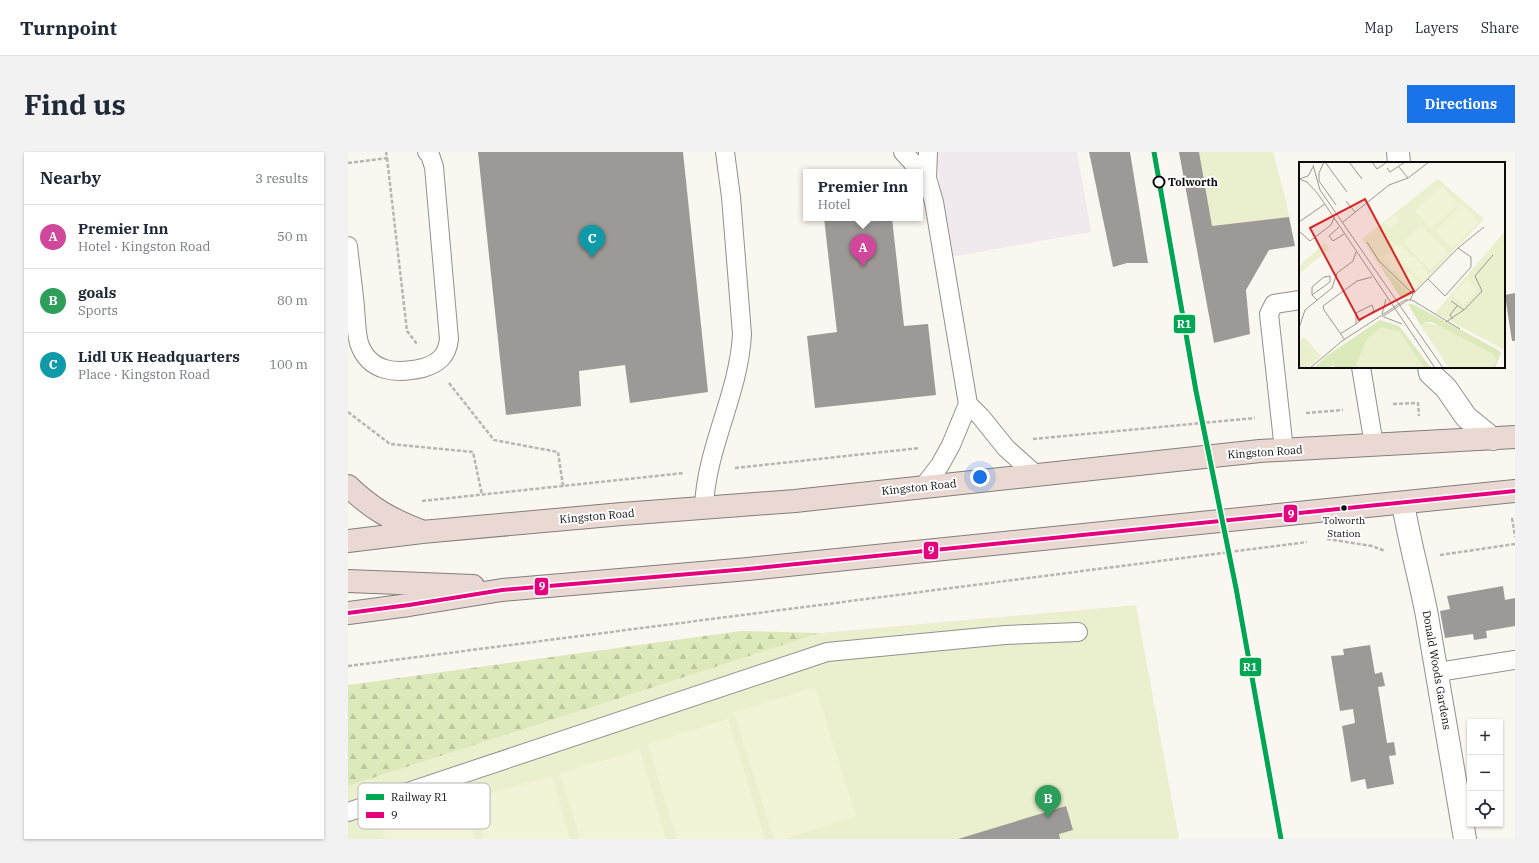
<!DOCTYPE html>
<html lang="en">
<head>
<meta charset="utf-8">
<style>
	body { margin:0; font-family:"IBM Plex Serif",serif; background:#f2f2f3; color:#1f2937 }
	.controls { position:absolute; right:12px; bottom:12px; display:grid; overflow:hidden; border-radius:0px; box-shadow:0 1px 3px #0004 }
	.controls button { width:36px; height:36px; display:grid; place-items:center; padding:0; border:0; border-bottom:1px solid #e0e1e3; background:#fff; color:#1f2937; font:20px sans-serif }
	.you { position:absolute; left:632px; top:325px; width:14px; height:14px; margin:-10px; border:3px solid #fff; border-radius:50%; background:#1a73e8; box-shadow:0 0 0 6px #1a73e833 }
	.badge { display:grid; place-items:center; width:26px; height:26px; border-radius:50%; background:#1a73e8; color:#fff; font-size:13px; font-weight:700 }
	.pin { position:absolute; translate:-50% -33px; filter:drop-shadow(0 1px 2px #0008) }
	.pin::after { content:''; position:absolute; top:21px; width:14px; height:12px; background:inherit; clip-path:polygon(0 0,100% 0,50% 100%) }
	.popup { position:absolute; left:455px; top:17px; width:120px; height:52px; box-sizing:border-box; display:grid; place-content:center; border-radius:0px; background:#fff; filter:drop-shadow(0 1px 3px #0005); font-size:13px; white-space:nowrap; color:#747a83 }
	.popup b { font-size:15px; color:#1f2937 }
	.popup::after { content:''; position:absolute; left:50%; top:100%; margin-left:-8px; border:8px solid transparent; border-top-color:#fff }
	.list { margin:0; padding:0; list-style:none }
	h2 { display:flex; justify-content:space-between; align-items:center; height:52px; margin:0; padding:0 16px; font-size:17px }
	h2 small { font-size:13px; font-weight:400; color:#747a83 }
	.list li { display:grid; grid-template-columns:26px 1fr auto; gap:12px; align-items:center; box-sizing:border-box; height:64px; padding:0 16px; border-top:1px solid #e0e1e3 }
	.list b { display:block; font-size:15px; white-space:nowrap }
	.list p { margin:0; font-size:13px; white-space:nowrap; color:#747a83 }
	.list em { font-size:13px; font-style:normal; color:#747a83 }
	.icon { flex:none; width:22px; height:22px; fill:none; stroke:currentColor; stroke-width:2; stroke-linecap:round; stroke-linejoin:round }
	.map { position:relative; flex:none; width:1167px; height:687px; overflow:hidden; border-radius:0px }
	header { display:flex; align-items:center; gap:24px; box-sizing:border-box; height:56px; padding:0 20px; background:#fff; border-bottom:1px solid #e0e1e3 }
	header strong { font-size:19px }
	nav { display:flex; gap:22px; margin-inline-start:auto; font-size:14px }
	.intro { display:flex; align-items:center; justify-content:space-between; box-sizing:border-box; height:96px; padding:0 24px }
	h1 { margin:0; font-size:28px }
	.button { padding:10px 18px; border-radius:0px; background:#1a73e8; color:#fff; font-size:14px; font-weight:700 }
	main { display:flex; gap:24px; padding:0 24px }
	aside { flex:1; background:#fff; border-radius:0px; box-shadow:0 1px 3px #0004 }
	.map>svg:first-child { display:block }
	.industrial { fill:#f0e9ee }
	.grass { fill:#eaf0ce }
	.forest { fill:url(#forest-firs) }
	.pitch { fill:#f2f4d8 }
	.building { fill:#9d9996 }
	.lines { fill:none; stroke-linecap:round; stroke-linejoin:round }
	.lane-casing { stroke:#93918f; stroke-width:20 }
	.street-casing { stroke:#93918f; stroke-width:24 }
	.highway-casing { stroke:#807f7c; stroke-width:24 }
	.path { stroke:#b7b6b5; stroke-width:2.5; stroke-dasharray:4 2; stroke-linecap:butt }
	.lane { stroke:#fefefd; stroke-width:18 }
	.street { stroke:#fefefd; stroke-width:22 }
	.highway { stroke:#ead9d3; stroke-width:22 }
	.bus-1-casing { stroke:#fff; stroke-width:7 }
	.bus-1 { stroke:#e5007d; stroke-width:4 }
	.rail-1-casing { stroke:#fff; stroke-width:8 }
	.rail-1 { stroke:#00a651; stroke-width:5 }
	.stop-dot { fill:#fff; stroke:#0c0c0c; stroke-width:2 }
	.bus-dot { fill:#0c0c0c; stroke:#fff; stroke-width:1.5 }
	.labels { text-anchor:middle; dominant-baseline:central; stroke-width:4; stroke-linejoin:round; paint-order:stroke }
	.bus-label { font-size:10px; fill:#0c0c0c; stroke:#fff }
	.stop-label { font-size:11px; font-weight:bold; fill:#0c0c0c; stroke:#fff; text-anchor:start }
	.street-label { font-size:11px; fill:#0c0c0c; stroke:#fff }
	.inset-road { fill:none; stroke:#9b9895; stroke-width:1 }
	.view { fill:#d62828; fill-opacity:0.15; stroke:#d62828; stroke-width:2 }
	.inset-edge { fill:none; stroke:#0c0c0c; stroke-width:2 }
	.key { fill:#fff; stroke:#b6b6b6; stroke-width:1 }
	.key-label { font-size:11px; fill:#0c0c0c }
	.line-badge { stroke:#fff; stroke-width:1.5 }
	.badge-label { font-size:11px; text-anchor:middle; font-weight:bold; fill:#fff }
</style>
</head>
<body>
<header>
<strong>Turnpoint</strong>
<nav><a>Map</a><a>Layers</a><a>Share</a></nav>
</header>
<div class="intro"><h1>Find us</h1><a class="button">Directions</a></div>
<main>
<aside>
<h2>Nearby<small>3 results</small></h2>
<ul class="list">
<li><span class="badge" style="background:#d1479c">A</span><div><b>Premier Inn</b><p>Hotel · Kingston Road</p></div><em>50 m</em></li>
<li><span class="badge" style="background:#2e9e5b">B</span><div><b>goals</b><p>Sports</p></div><em>80 m</em></li>
<li><span class="badge" style="background:#0f9aa8">C</span><div><b>Lidl UK Headquarters</b><p>Place · Kingston Road</p></div><em>100 m</em></li>
</ul>
</aside>
<div class="map">
<svg width="1167" height="687" viewBox="0 0 1167 687">
	<defs>
		<pattern id="forest-firs" width="22" height="20" patternUnits="userSpaceOnUse"><rect width="22" height="20" fill="#dce9bb"/><path d="M5 1l3.5 6h-7zM16 11l3.5 6h-7z" fill="#bcc7a0"/></pattern>
	</defs>
	<rect width="100%" height="100%" fill="#faf6f0"/>
	<path class="industrial" d="M587,0h142l14,80 -141,25z"/>
	<path class="grass" d="M851,0h74l13,49 3,16 -77,9z
		M788,453l43,234h-831v-53l472,-153z"/>
	<path class="forest" d="M393,479l79,2 -472,153v-101z"/>
	<path class="pitch" d="M467,535l41,129 -72,23h-10l-40,-126z
		M380,567l37,120h-88l-29,-95z
		M292,598l26,89h-86l-20,-66z
		M204,624l18,63h-86l-12,-40z
		M117,649l11,38h-91l-4,-13z"/>
	<path class="building" d="M130,0h205l25,240 -78,11 -5,-38 -46,6 2,35 -75,9z
		M741,0h41l18,111h-21l-14,4z
		M831,0h20l13,74 77,-9 6,29 -26,4 -23,40 4,44 -36,9z
		M476,66h68l12,108 24,-2 8,71 -121,13 -8,-72 30,-4z
		M1167,141v48h-3l-7,-46z
		M1155,434l2,14 10,-2v28l-29,5 1,7 -13,2 -1,-6 -28,4 -5,-27 10,-2 -3,-13z
		M1022,493l5,29 7,-2 3,14 -7,1 9,56 7,-1 2,13 -7,1 5,28 -27,5 -2,-10 -14,3 -9,-56 13,-3 -2,-14 -13,2 -9,-55 13,-1 -1,-6z
		M718,654l7,24 -14,4 1,5h-102z"/>
	<g class="lines">
		<g class="lane-casing">
			<path id="lane" d="M555,0l24,26 7,24 34,202 -17,41 -11,20 -17,22
				M579,26l1,-26
				M0,94c2,20 5,40 7,61 1,11 1,25 4,36 10,30 38,31 64,25 16,-5 24,-12 26,-29l-15,-172 -4,-12 -3,-3
				M1013,215l13,78
				M620,252l13,13 25,31 30,27
				M936,298l-15,-136 5,-10 26,-4
				M356,355c2,-59 35,-113 38,-173l-11,-137 -6,-45
				M1090,520l77,-12
				M0,660l479,-160 178,-17 73,-3"/>
		</g>
		<g class="street-casing">
			<path id="street" d="M1050,0l1,11
				M1081,215l1,6 16,15 20,29 27,22
				M1055,351c6,38 17,75 24,113l38,223"/>
		</g>
		<g class="highway-casing">
			<path id="highway" d="M0,334c24,23 42,33 73,45
				M0,389l74,-9 200,-18 173,-13 465,-50 255,-14
				M0,429l125,5
				M0,461l61,-8 93,-15 246,-21 767,-78"/>
		</g>
		<path class="path" d="M39,6l20,173 10,13
			M0,11l39,-5 -1,-6
			M101,231l45,57 64,12 5,34
			M1045,252l25,-1 1,13
			M0,260l42,32 83,8 9,43
			M958,261l37,-3
			M685,287l222,-21
			M387,316l185,-20
			M74,349l262,-28
			M1164,366l3,19
			M979,387l45,7 13,5
			M1092,403l75,-11
			M0,514l959,-124"/>
		<use href="#lane" class="lane"/>
		<use href="#street" class="street"/>
		<use href="#highway" class="highway"/>
		<g class="bus-1-casing">
			<path id="bus-1" d="M0,461l61,-8 93,-15 246,-21 767,-78"/>
		</g>
		<use href="#bus-1" class="bus-1"/>
		<g class="rail-1-casing">
			<path id="rail-1" d="M806,0l42,239 40,197 45,251"/>
		</g>
		<use href="#rail-1" class="rail-1"/>
	</g>
	<circle class="stop-dot" cx="811" cy="30" r="5.5"/>
	<circle class="bus-dot" cx="996" cy="356" r="3.5"/>
	<g class="labels">
		<g class="bus-label">
			<text x="996" y="368">Tolworth<tspan x="996" dy="13">Station</tspan></text>
		</g>
		<g class="stop-label">
			<text x="820" y="30">Tolworth</text>
		</g>
		<g class="street-label">
			<text transform="translate(917 300) rotate(-4)">Kingston Road</text>
			<text transform="translate(571 335) rotate(-6)">Kingston Road</text>
			<text transform="translate(249 364) rotate(-5)">Kingston Road</text>
			<text transform="translate(1089 518) rotate(80)">Donald Woods Gardens</text>
		</g>
	</g>
	<g transform="translate(951 10)">
		<rect width="206" height="206" fill="#faf6f0"/>
		<path d="M139,17l46,40 -73,76 -34,-32 -15,-24zM206,69v119l-70,-37zM26,81l4,6 -30,25v-8zM126,160l24,7 44,25 3,7 -3,7h-44l-28,-42zM82,165l19,5 24,36h-66l-2,-3 12,-27zM5,175l17,19 -13,12h-9v-27z" fill="#eaf0ce"/>
		<path d="M79,101l33,32 -2,2 -8,1zM109,142h5l85,46 3,3 -6,15h-2l3,-7 -3,-7 -61,-32h-7l-4,4zM81,158l19,6 32,42h-7l-24,-36 -19,-5 -13,11 -12,27 2,3h-22l-3,-3 -4,3h-15l11,-11z" fill="#dce9bb"/>
		<path d="M143,24l16,18 -27,25 -16,-18zM163,42l17,18 -27,26 -17,-17zM97,53l4,5 -11,8 -4,-5zM122,63l27,28 -18,17 -27,-28zM94.5 88a5.5 5.5 0 1 1 11 0a5.5 5.5 0 1 1-11 0ZM99.5 94a5.5 5.5 0 1 1 11 0a5.5 5.5 0 1 1-11 0ZM84.5 97a5.5 5.5 0 1 1 11 0a5.5 5.5 0 1 1-11 0ZM113,93l11,11 -8,8 -6,-5 5,-5 -5,4 -6,-5zM90.5 103a5.5 5.5 0 1 1 11 0a5.5 5.5 0 1 1-11 0ZM97 109a5 5 0 1 1 10 0a5 5 0 1 1-10 0ZM117.5 112a5.5 5.5 0 1 1 11 0a5.5 5.5 0 1 1-11 0ZM103 115a5 5 0 1 1 10 0a5 5 0 1 1-10 0ZM108.5 121a5.5 5.5 0 1 1 11 0a5.5 5.5 0 1 1-11 0ZM168,117l11,11 -15,15 -11,-10z" fill="#f2f4d8"/>
		<path class="inset-road" d="M25,0l-5,11v8l17,24M26,0l22,30M50,0l13,17M73,0l5,7 10,-7M14,3l7,25 123,178M100,5l9,11M88,6l3,4 15,-10M0,17l8,3 11,12 117,174M0,17l9,-3 5,-9M47,39l9,11M0,60l26,-18M44,60l46,-37 19,-7 21,-16M40,65l-10,9 4,5 11,-7M0,69l11,10 21,-16 3,-7M68,80l12,19 34,33M129,117l17,17 26,-29v-10l-13,-9M13,133l18,-13v-6l-6,1 -12,10v8l5,5M111,138l3,-6 45,-46 26,-21M152,139l13,9M83,152l4,-15M83,155l26,-17M85,155l18,7M154,157l-3,-4 7,-9M147,160l19,-13 17,-18 -7,-15 18,-21M0,166l6,-18 27,-22 5,-15 16,-12 3,-9M41,172l16,-10 5,-4 13,-9 -2,-6 -16,8v11M46,178l-21,-30 -1,-4 34,-25 15,-4M11,206l32,-27 63,-41h7l48,29"/>
		<path class="view" d="M66,37l49,92 -55,29 -49,-92z"/>
		<rect width="206" height="206" class="inset-edge"/>
	</g>
	<rect x="10" y="631" width="132" height="46" rx="6" class="key"/>
	<rect x="18" y="642" width="18" height="6" fill="#00a651"/>
	<rect x="18" y="660" width="18" height="6" fill="#e5007d"/>
	<g class="key-label">
		<text x="43" y="649">Railway R1</text>
		<text x="43" y="667">9</text>
	</g>
	<g class="line-badge">
		<rect x="825" y="162" width="23" height="20" rx="4" fill="#00a651"/>
		<rect x="935" y="352" width="15" height="19" rx="4" fill="#e5007d"/>
		<rect x="575" y="389" width="16" height="19" rx="4" fill="#e5007d"/>
		<rect x="186" y="425" width="15" height="19" rx="4" fill="#e5007d"/>
		<rect x="891" y="505" width="23" height="20" rx="4" fill="#00a651"/>
	</g>
	<g class="badge-label">
		<text x="836" y="176">R1</text>
		<text x="943" y="366">9</text>
		<text x="583" y="402">9</text>
		<text x="194" y="438">9</text>
		<text x="902" y="519">R1</text>
	</g>
</svg>
<div class="controls">
<button>+</button>
<button>−</button>
<button><svg class="icon" aria-label="locate" viewBox="0 0 24 24"><circle cx="12" cy="12" r="6"/><path d="M12 2v4M12 18v4M2 12h4M18 12h4"/></svg></button>
</div>
<div class="you"></div>
<div class="pin badge" style="left:515px;top:115px;background:#d1479c">A</div>
<div class="popup"><b>Premier Inn</b>Hotel</div>
<div class="pin badge" style="left:700px;top:666px;background:#2e9e5b">B</div>
<div class="pin badge" style="left:244px;top:106px;background:#0f9aa8">C</div>
</div>
</main>
</body>
</html>
